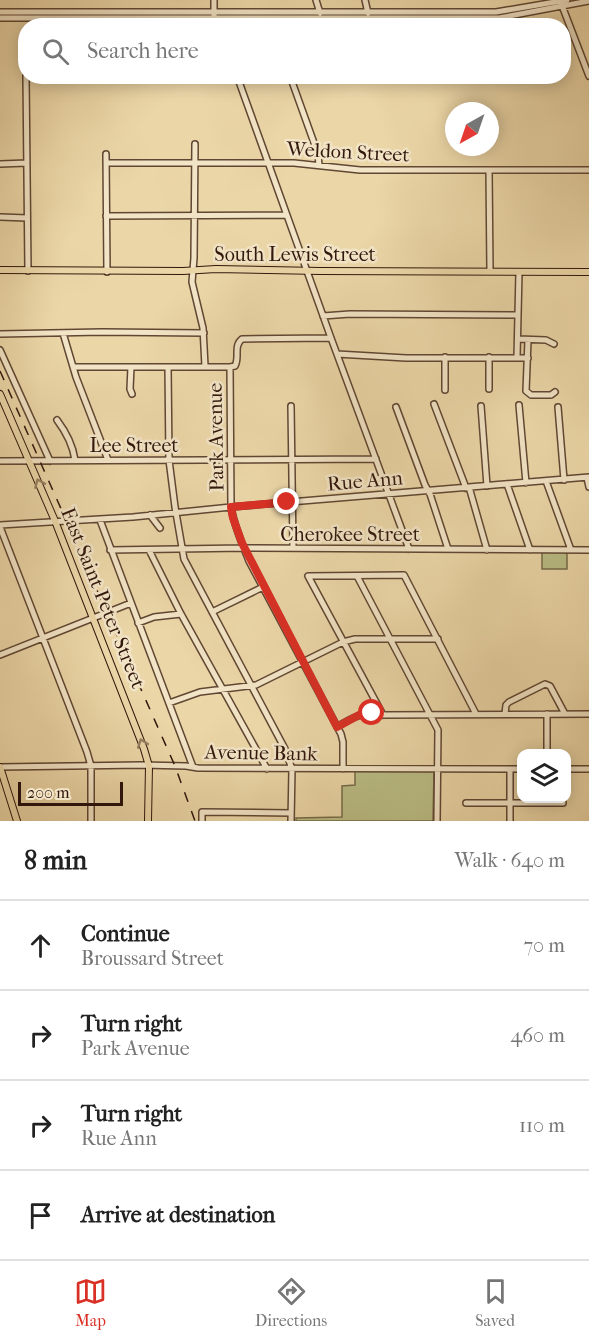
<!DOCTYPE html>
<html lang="en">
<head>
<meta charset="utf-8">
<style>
	body { margin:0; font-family:"IM FELL French Canon",serif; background:#f2f2f2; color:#222 }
	.controls { position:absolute; right:18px; bottom:18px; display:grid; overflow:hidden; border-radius:12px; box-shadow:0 3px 15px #0003 }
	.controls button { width:54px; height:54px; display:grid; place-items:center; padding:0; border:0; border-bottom:2px solid #e0e0e0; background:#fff; color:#222; font:30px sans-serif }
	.compass { position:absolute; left:445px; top:102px; width:54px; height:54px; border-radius:50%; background:#fff; box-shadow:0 3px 15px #0003; rotate:220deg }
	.scale { position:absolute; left:18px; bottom:15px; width:105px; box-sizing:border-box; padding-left:6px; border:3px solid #31170c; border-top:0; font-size:16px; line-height:21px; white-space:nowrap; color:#31170c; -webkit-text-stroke:4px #f2e4c6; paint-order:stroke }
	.stop { position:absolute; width:18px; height:18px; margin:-14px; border:4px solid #d93025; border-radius:50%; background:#fff }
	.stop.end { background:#d93025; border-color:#fff; box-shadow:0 2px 6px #0008 }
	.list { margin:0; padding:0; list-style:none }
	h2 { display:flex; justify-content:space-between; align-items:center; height:78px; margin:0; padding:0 24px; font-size:26px }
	h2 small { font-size:20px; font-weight:400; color:#767676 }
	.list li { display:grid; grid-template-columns:39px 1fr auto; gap:18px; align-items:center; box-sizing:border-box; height:90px; padding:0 24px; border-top:2px solid #e0e0e0 }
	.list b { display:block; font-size:22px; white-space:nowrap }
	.list p { margin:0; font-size:20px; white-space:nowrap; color:#767676 }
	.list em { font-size:20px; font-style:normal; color:#767676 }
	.icon { flex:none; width:33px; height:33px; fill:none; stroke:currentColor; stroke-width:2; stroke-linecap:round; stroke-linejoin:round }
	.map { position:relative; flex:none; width:589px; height:821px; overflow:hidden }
	.search { position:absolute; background:#fff; box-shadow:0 3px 15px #0003; left:18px; right:18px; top:18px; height:66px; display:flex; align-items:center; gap:15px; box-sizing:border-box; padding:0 21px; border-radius:24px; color:#767676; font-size:22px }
	.sheet { height:438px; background:#fff }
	nav { display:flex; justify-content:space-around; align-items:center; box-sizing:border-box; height:84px; border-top:2px solid #e0e0e0; background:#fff; font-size:16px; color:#767676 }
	nav a { display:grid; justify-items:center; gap:3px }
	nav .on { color:#d93025 }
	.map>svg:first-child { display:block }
	.green { fill:#babd85; stroke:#766a48; stroke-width:1.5 }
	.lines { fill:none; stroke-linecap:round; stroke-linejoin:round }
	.minor-casing { stroke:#604733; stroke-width:8 }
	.major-casing { stroke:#31170c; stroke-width:8 }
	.minor { stroke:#f2e4c6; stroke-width:5 }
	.major { stroke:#ebd6a7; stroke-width:6 }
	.rail { stroke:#31170c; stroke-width:1.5; stroke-dasharray:10 10; stroke-linecap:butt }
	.oneway { stroke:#978061 }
	.route { stroke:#d93025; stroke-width:8 }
	.labels { text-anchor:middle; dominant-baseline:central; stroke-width:5; stroke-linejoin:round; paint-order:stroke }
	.street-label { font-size:20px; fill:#31170c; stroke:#f2e4c6 }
</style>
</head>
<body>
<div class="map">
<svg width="589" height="821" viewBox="0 0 589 821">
	<rect width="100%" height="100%" fill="#ebd6a7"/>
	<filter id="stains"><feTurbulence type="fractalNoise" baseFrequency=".00333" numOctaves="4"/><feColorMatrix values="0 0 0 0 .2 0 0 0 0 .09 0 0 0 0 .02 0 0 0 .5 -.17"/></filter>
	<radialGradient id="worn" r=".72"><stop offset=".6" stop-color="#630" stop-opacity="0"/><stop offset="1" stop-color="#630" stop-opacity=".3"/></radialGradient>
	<path class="green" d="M542,552h25v17h-25z
		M355,770l79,1 -1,50h-137v-3l46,-1v-31l13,-1z"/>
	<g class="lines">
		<g class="minor-casing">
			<path id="minor" d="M214,0v18l3,8
				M316,0l4,13
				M365,0l3,13
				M561,3l28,73
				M0,12h496l71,-12
				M0,18h499l90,-17
				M26,76l2,195
				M237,76l94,262 78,211
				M290,76l28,78 1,11
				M195,144l-1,114 -2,24 11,46 2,38
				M106,154l1,118
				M106,163h188l66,7h229
				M0,164l27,-1
				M489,170l1,101
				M106,216l180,-1
				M0,217l27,1
				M323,316l27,-2 168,1
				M63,333l13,44 32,83
				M0,334l102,-2 102,1
				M518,339l28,1 8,4
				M528,340l-2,51 5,4h20l4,-3
				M0,350l50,111
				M337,354l69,4h122
				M489,357v32
				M517,357l2,-85
				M73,367h157l5,-1c5,-9 -2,-20 7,-27l89,-1
				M131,367l-1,22 2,5
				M168,367l1,93 6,47 9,52 101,190 7,20 -1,52
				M230,367l1,140c3,19 11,36 18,54l92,173 2,8v27
				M445,390v-33
				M434,404l32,84
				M519,405l7,78
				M291,406l2,142
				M481,406l6,80
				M396,407l29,78 5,9 18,55
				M558,407l6,73
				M57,420c9,12 16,26 18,40
				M0,461l376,-2
				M587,478l2,9
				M546,481l25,69
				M507,484l23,66
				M469,487l18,63
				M150,515l10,13
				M100,520l93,247
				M0,525l133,-8 98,-10 358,-30
				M0,527l87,225 4,14v55
				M110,550l134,-2 345,2
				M149,550l32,64 86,155
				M357,576l81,154 -1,91
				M212,612l51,-25
				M138,623l16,-6 27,-3
				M0,655l131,-52
				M169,703l31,-11 56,-7 87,-43 12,-3h83
				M505,714l1,-9 3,-3 36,-18 5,2 15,28
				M547,714v40
				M383,715l-75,-139 96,-1 72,139
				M337,727c17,-11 26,-15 46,-12l206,-1
				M0,767l142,-2 44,1 12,2 324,1
				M566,769h23
				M466,803h97
				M202,821v-9l89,1
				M510,821v-52"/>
		</g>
		<g class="major-casing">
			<path id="major" d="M0,270l183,1 33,-2 104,2 269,1
				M0,394l55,127 89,228 5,17 -1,55
				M0,767l17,54"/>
		</g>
		<use href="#minor" class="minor"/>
		<use href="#major" class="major"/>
		<path class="rail" d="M0,371l175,395 20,55"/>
	</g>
	<defs><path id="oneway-chevron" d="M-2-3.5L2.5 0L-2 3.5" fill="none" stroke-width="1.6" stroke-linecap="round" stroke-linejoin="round" transform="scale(1.5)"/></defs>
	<g class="oneway">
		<use href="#oneway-chevron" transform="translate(39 483) rotate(-113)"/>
		<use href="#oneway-chevron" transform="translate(142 743) rotate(-110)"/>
	</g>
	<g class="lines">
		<path class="route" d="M287,502l-56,5 2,11 9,25 95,184 22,-12 13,-2"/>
	</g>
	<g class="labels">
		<g class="street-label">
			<text transform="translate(348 152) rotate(3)">Weldon Street</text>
			<text x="295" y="254">South Lewis Street</text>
			<text transform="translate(216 437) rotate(-91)">Park Avenue</text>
			<text x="134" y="445">Lee Street</text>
			<text transform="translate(365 481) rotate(-5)">Rue Ann</text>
			<text x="350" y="534">Cherokee Street</text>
			<text transform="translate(103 598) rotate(68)">East Saint Peter Street</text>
			<text transform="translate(261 753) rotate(1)">Avenue Bank</text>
		</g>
	</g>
	<rect width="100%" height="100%" filter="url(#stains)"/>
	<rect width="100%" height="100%" fill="url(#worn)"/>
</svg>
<div class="controls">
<button><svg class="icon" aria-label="layers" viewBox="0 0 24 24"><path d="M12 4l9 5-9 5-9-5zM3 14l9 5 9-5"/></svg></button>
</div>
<svg class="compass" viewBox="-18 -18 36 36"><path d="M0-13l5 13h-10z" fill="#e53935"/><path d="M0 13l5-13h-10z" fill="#767676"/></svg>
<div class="scale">200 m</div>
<div class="stop" style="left:372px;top:713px"></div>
<div class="stop end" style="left:287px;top:502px"></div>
<div class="search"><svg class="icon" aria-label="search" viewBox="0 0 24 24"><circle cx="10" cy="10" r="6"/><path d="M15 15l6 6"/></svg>Search here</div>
</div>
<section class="sheet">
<h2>8 min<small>Walk · 640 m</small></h2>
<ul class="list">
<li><svg class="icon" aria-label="ahead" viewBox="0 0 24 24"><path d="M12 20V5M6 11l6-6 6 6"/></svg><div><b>Continue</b><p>Broussard Street</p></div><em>70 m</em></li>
<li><svg class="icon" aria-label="right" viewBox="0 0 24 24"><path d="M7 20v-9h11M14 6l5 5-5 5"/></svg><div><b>Turn right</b><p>Park Avenue</p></div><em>460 m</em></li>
<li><svg class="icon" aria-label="right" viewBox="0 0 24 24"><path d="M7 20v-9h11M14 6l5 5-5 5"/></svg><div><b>Turn right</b><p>Rue Ann</p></div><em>110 m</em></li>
<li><svg class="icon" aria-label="arrive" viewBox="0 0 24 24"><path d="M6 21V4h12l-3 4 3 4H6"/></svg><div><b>Arrive at destination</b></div></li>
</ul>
</section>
<nav>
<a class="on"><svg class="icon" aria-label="map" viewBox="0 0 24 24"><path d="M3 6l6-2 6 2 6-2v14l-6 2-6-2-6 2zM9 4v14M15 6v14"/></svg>Map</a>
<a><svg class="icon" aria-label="directions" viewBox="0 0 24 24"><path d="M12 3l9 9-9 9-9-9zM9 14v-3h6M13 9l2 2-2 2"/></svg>Directions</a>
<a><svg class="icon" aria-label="saved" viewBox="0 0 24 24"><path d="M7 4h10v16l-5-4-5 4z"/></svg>Saved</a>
</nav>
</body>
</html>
